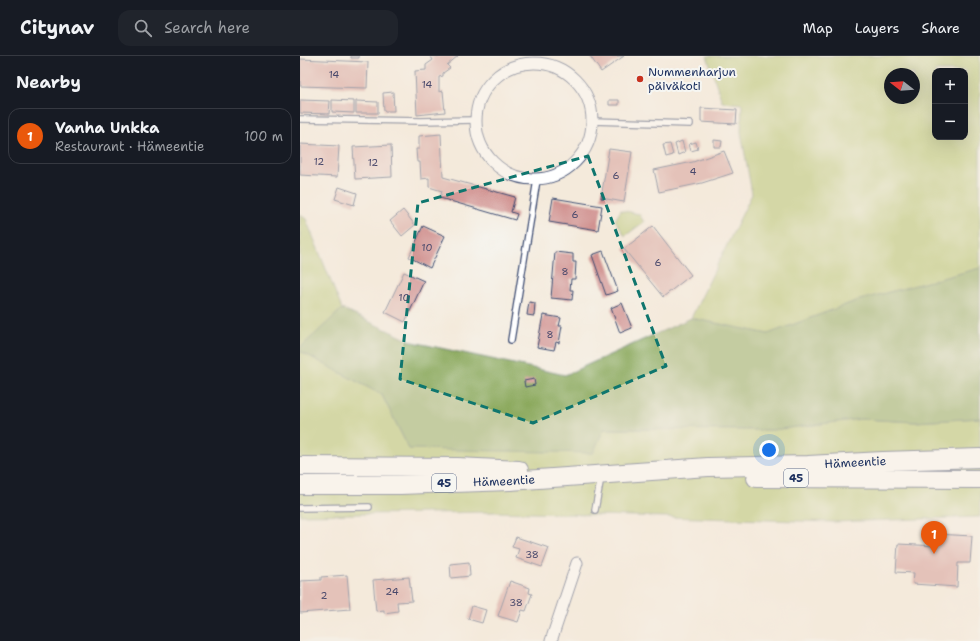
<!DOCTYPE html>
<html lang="en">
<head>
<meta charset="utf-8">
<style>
	body { margin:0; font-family:"Shantell Sans",sans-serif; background:#20242c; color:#f1f3f6 }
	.controls { position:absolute; right:12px; top:12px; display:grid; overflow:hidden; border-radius:8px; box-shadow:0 4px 16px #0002 }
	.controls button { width:36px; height:36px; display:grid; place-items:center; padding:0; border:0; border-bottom:1px solid #363941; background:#171b24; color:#f1f3f6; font:20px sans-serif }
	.compass { position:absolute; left:584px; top:12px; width:36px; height:36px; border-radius:50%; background:#171b24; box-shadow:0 4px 16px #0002; rotate:287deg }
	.you { position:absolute; left:469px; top:394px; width:14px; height:14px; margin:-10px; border:3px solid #fff; border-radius:50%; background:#1a73e8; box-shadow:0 0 0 6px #1a73e833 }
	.badge { display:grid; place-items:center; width:26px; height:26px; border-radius:50%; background:#ea580c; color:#fff; font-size:13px; font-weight:700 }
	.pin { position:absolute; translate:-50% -33px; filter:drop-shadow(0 1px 2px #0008) }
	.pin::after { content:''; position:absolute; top:21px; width:14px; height:12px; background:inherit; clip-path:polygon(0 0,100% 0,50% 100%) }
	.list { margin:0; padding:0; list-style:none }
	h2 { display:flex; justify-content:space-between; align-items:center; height:52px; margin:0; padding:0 16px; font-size:17px }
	h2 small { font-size:13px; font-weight:400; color:#9ea1a6 }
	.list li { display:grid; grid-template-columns:26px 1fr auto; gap:12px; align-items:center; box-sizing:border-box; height:56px; margin:0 8px 8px; padding:0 8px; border:1px solid #363941; border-radius:12px }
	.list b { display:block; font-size:15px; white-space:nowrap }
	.list p { margin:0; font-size:13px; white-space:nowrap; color:#9ea1a6 }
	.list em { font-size:13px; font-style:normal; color:#9ea1a6 }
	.icon { flex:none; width:22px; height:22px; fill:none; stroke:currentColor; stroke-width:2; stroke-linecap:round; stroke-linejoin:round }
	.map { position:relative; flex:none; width:680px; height:585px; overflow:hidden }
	header { display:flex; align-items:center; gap:24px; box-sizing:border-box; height:56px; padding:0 20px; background:#171b24; border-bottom:1px solid #363941 }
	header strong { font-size:19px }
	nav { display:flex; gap:22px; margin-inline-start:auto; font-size:14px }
	.search { width:280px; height:36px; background:#20242c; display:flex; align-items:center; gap:10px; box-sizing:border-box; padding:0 14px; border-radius:12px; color:#9ea1a6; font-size:15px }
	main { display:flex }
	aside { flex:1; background:#171b24 }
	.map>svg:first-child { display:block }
	.green { fill:#aec266; stroke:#647862; fill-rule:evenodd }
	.forest { fill:#8aa85b; stroke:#526c5c }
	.building { fill:#d19391 }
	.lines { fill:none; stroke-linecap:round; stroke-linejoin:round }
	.lane-casing { stroke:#3c4b71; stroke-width:8 }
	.street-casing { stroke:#3c4b71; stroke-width:13 }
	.primary-casing { stroke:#3c4b71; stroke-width:20 }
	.lane { stroke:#fff; stroke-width:5.5 }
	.street { stroke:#fff; stroke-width:11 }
	.primary { stroke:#fff; stroke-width:18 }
	.marked { fill:none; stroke:#0f766e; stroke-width:3; stroke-dasharray:8 5; stroke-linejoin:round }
	.poi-dot { fill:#c8321e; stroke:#f6f6f2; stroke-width:1.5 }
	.labels { text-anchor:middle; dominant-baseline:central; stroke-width:4; stroke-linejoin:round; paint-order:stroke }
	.number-label { font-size:10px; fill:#48486b }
	.shield { fill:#f6f6f2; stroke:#5d6b8a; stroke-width:1 }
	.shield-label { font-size:11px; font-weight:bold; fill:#1b2f5e }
	.poi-label { font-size:12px; fill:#1b2f5e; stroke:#f6f6f2; text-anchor:start }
	.street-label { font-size:12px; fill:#1b2f5e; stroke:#f6f6f2 }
</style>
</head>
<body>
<header>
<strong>Citynav</strong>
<div class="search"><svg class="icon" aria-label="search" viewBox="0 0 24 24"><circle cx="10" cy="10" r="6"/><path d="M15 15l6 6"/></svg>Search here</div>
<nav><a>Map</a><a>Layers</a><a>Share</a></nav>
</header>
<main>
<aside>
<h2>Nearby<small></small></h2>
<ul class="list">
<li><span class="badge">1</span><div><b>Vanha Unkka</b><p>Restaurant · Hämeentie</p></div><em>100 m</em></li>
</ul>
</aside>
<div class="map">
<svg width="680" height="585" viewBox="0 0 680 585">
	<rect width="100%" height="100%" fill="#f6f6f2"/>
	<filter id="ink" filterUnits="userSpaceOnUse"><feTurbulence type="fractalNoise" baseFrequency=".025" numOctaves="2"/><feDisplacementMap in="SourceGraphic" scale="8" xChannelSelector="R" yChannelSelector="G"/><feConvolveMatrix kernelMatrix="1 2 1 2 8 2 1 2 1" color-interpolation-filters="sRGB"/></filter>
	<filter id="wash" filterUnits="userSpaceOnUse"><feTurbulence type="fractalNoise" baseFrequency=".012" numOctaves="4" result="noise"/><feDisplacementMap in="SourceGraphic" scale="16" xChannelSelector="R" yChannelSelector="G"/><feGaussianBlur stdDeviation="0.9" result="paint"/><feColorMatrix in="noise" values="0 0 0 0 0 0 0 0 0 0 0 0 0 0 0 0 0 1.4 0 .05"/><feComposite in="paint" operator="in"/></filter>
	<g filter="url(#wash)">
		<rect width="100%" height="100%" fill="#f4eadb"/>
		<path class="green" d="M407,0h273v212l-124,33 -88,33 -77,-16 61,-124 -11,-62 1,-28 -20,-2zM635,15h30v66h-30zM590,18h24v24h-24z
			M321,154l18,4 5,8 -19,14 -10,-16z
			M0,158l6,5 36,90 -42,39z
			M0,295l82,44 27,54 195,-20 168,1 89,-11 54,3 65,-4v99l-147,5 -337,-10 -196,3z"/>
		<path class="forest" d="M680,212v150l-65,4 -54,-3 -89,11 -168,-1 -11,24 -184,-4 -27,-54 -82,-44v-3l42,-39 71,33 152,33 126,-57 77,16 88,-33z"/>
		<g id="blocks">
			<path class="building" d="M51,0h8v2h-8z
				M130,0h28l-11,9 3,3 -7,5v3l-4,1v15l4,-1 2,21 -28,3 -2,-44 11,-1v-5l7,-5z
				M290,0h34l-23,16z
				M0,3l68,3 -1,26 -67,-2z
				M93,36l1,19h-10l-1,-18z
				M0,44l30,1 -1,13 -29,-1z
				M32,44l22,1v12l-22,-1z
				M309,44h10v5h-10z
				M56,45l22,1v11h-22z
				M401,52l36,2 -1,14 -35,-2z
				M141,78l2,43 72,20 -4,15 6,2 -2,6 -75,-22 2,-7 -13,-4v-9l-8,1 -1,-17h-3l-1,-13h3v-13z
				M414,84l8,1 -1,6h-7z
				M382,85l3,11 -7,3 -3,-11z
				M396,86l2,7 -7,2 -2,-7z
				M0,88l39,2 -2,31 -37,-2z
				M370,88l3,11 -7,2 -3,-12z
				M91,89l1,32 -37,2 -2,-32z
				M309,93l23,3 -8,50 -23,-4z
				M424,95l9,22 -31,10 -43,9 -5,-22 39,-8z
				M39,131l18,6 -3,12 -19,-6z
				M253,142l49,8 -4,24 -49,-8z
				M103,154l12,15 -13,11 -12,-15z
				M123,170l22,10 -15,32 -21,-11z
				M353,170l38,49 -28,22 -39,-48z
				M303,195l15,40 -12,4 -14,-40z
				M255,196l18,2v8h3l-1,17h-4l-1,11h3l-1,10 -21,-2z
				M104,216l20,9 -19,41 -20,-10z
				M229,246l6,1 -1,13 -7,-1z
				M322,247l10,25 -12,5 -9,-25z
				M243,259l18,3 -2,8h3l-3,17 -3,-1 -2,8 -17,-3z
				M234,323l1,6 -10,2 -1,-6z
				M636,478l36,2 -2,27h-12l-1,24 -44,-3 1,-11 -18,-1 2,-28 38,2z
				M216,481l33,11 -7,19 -26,-9 3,-9 -7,-2z
				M169,506l1,14 -19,2 -1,-14z
				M47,519l3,34 -50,4v-32l21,-1v-3z
				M109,521l3,24 -15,1 1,9 -14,2v-3l-8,1 -3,-31z
				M210,525l20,7 -1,5 3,1 -6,17 -4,-1 -4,12 -20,-6z
				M172,550l14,4 -4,13 -14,-4z"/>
		</g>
	</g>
	<g filter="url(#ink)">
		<use href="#blocks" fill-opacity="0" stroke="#3c4b71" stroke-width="1"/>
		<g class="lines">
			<g class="lane-casing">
				<path id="lane" d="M0,63l121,2 54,-1
					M292,65l98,3
					M211,284l26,-160
					M0,452l69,-1
					M295,454l6,-33"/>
			</g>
			<g class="street-casing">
				<path id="street" d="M176 65a58 58 0 1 1 116 0a58 58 0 1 1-116 0Z
					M251,585l26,-78"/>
			</g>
			<g class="primary-casing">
				<g id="primary">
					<path d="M0,410l157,1 62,3"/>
					<path d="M456,422l224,1"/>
					<path id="s1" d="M0,429h100l110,-4 198,-14 100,-2 75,-4 97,-3"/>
				</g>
			</g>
			<use href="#lane" class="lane"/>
			<use href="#street" class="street"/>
			<use href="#primary" class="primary"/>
		</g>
	</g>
	<path d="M0 0H680V585H0ZM288,100l78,210 -133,57 -133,-44 18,-176z" fill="#f4eadb" fill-opacity=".55" fill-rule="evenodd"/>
	<path class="marked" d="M288,100l78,210 -133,57 -133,-44 18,-176z"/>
	<circle class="poi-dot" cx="340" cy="23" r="4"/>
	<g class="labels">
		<g class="number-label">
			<text x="34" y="18">14</text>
			<text x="127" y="28">14</text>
			<text x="19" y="105">12</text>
			<text x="73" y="106">12</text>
			<text x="393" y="115">4</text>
			<text x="316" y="119">6</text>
			<text x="275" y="158">6</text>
			<text x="127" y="191">10</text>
			<text x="358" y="206">6</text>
			<text x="265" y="215">8</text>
			<text x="104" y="241">10</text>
			<text x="250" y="278">8</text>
			<text x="232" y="498">38</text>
			<text x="92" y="535">24</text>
			<text x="24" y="539">2</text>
			<text x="216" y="546">38</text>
		</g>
		<g class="shield">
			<rect x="484" y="413" width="24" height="18" rx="3"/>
			<rect x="132" y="418" width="24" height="18" rx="3"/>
		</g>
		<g class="shield-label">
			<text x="496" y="422">45</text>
			<text x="144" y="427">45</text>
		</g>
		<g class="poi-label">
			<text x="348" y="16">Nummenharjun<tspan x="348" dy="14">päiväkoti</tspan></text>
		</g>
		<g class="street-label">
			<text stroke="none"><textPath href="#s1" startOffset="556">Hämeentie</textPath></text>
			<text stroke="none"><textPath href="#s1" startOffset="204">Hämeentie</textPath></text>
		</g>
	</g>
</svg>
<div class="controls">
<button>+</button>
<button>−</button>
</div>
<svg class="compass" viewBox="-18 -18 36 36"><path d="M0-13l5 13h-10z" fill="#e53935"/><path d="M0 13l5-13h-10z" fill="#9ea1a6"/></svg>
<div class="you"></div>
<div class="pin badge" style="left:634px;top:498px">1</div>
</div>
</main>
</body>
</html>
